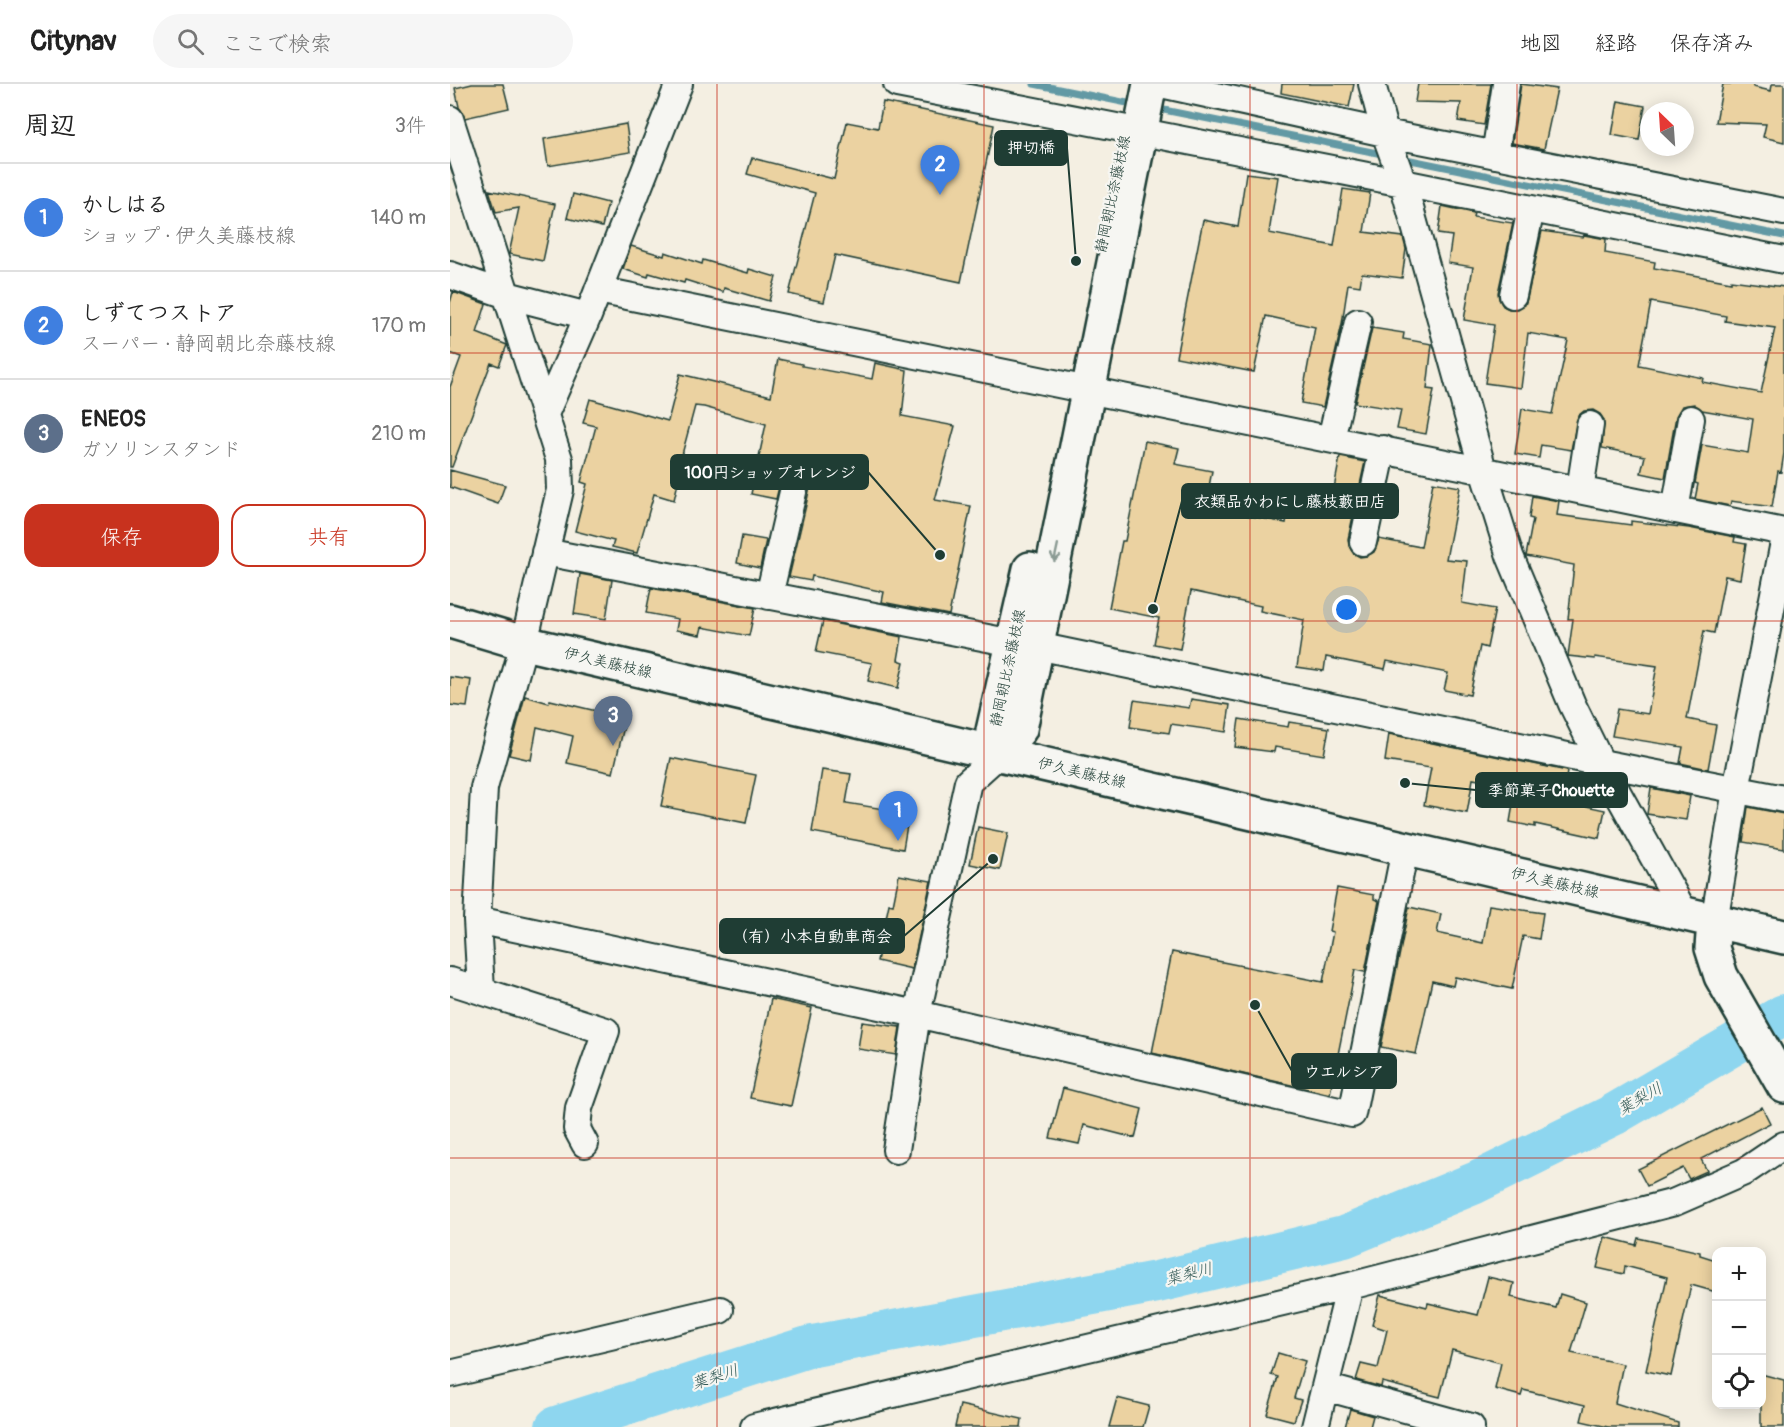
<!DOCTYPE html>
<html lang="ja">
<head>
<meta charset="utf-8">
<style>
	body { margin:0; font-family:Pangolin,"Klee One",sans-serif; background:#f6f6f6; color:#222 }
	.controls { position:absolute; right:18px; bottom:18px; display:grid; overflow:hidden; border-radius:12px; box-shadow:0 3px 15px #0003 }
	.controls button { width:54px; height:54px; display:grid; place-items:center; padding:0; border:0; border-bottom:2px solid #e0e0e0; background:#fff; color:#222; font:30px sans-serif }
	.compass { position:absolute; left:1190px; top:18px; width:54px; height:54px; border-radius:50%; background:#fff; box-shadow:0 3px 15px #0003; rotate:335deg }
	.you { position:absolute; left:897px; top:526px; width:21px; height:21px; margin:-15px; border:4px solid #fff; border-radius:50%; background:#1a73e8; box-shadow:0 0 0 9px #1a73e833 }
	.badge { display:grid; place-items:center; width:39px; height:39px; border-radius:50%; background:#c8321e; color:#fff; font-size:20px; font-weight:700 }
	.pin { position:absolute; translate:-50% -50px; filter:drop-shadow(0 2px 3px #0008) }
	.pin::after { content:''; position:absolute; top:32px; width:21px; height:18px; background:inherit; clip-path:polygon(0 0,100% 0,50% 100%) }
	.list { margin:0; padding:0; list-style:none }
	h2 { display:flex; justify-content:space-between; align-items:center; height:78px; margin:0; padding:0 24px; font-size:26px }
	h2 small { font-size:20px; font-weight:400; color:#767676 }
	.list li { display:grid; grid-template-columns:39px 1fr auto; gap:18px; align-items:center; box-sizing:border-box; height:108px; padding:0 24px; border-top:2px solid #e0e0e0 }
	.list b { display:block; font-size:22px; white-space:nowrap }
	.list p { margin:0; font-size:20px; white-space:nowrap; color:#767676 }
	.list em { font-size:20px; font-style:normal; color:#767676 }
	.actions { display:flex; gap:12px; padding:18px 24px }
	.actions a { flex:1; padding:14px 0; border:2px solid #c8321e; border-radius:18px; text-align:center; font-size:21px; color:#c8321e }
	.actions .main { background:#c8321e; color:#fff }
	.icon { flex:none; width:33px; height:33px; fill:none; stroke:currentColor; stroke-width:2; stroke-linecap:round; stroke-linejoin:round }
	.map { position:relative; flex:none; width:1334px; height:1343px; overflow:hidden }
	header { display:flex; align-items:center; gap:36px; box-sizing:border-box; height:84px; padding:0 30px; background:#fff; border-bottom:2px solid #e0e0e0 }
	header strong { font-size:28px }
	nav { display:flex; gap:33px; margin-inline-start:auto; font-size:21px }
	.search { width:420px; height:54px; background:#f6f6f6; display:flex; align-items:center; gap:15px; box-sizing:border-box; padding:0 21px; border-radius:33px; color:#767676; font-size:22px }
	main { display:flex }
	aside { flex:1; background:#fff }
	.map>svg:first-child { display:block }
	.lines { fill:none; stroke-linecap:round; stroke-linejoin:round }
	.stream { stroke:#6299a4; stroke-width:7 }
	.river { stroke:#8ed6ef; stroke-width:42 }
	.building { fill:#ebd2a1; stroke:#1f3d34; stroke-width:1.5; fill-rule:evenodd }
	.minor-casing { stroke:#1f3d34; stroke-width:30 }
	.major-casing { stroke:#1f3d34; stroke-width:38 }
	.minor { stroke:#f6f6f2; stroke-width:26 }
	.major { stroke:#f6f6f2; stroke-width:33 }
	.oneway { stroke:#8a9a93 }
	.grid { fill:none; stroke:#c8321e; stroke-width:1.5; stroke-opacity:0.55 }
	.labels { text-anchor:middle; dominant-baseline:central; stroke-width:4.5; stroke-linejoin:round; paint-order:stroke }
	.street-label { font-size:15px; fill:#1f3d34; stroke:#f6f6f2 }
	.water-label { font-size:16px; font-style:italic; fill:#355c59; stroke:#f6f6f2 }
	.leader { fill:none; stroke:#1f3d34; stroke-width:2 }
	.callout-dot { fill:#1f3d34; stroke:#f6f6f2; stroke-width:2 }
	.callout { fill:#1f3d34; stroke:#1f3d34; stroke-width:2 }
	.callout-label { font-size:16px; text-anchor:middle; font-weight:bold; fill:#fff }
</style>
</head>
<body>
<header>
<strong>Citynav</strong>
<div class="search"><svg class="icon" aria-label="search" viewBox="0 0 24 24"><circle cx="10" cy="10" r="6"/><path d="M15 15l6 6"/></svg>ここで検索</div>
<nav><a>地図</a><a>経路</a><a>保存済み</a></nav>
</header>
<main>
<aside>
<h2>周辺<small>3件</small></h2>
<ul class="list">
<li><span class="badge" style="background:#3f7fe0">1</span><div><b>かしはる</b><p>ショップ · 伊久美藤枝線</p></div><em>140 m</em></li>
<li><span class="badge" style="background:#3f7fe0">2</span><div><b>しずてつストア</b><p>スーパー · 静岡朝比奈藤枝線</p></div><em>170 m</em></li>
<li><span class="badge" style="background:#5c6f8a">3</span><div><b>ENEOS</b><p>ガソリンスタンド</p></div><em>210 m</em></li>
</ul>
<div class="actions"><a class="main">保存</a><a>共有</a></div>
</aside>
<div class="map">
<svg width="1334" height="1343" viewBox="0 0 1334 1343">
	<rect width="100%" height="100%" fill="#f4efe2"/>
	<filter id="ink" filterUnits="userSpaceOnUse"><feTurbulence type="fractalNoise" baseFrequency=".0167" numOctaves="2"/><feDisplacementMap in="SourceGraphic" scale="12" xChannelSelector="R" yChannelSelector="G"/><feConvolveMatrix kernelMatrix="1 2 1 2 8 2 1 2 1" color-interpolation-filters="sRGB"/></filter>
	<g filter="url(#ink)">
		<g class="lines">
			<path class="stream" d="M584,0l103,21
				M704,24l233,47
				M951,74l383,78"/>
			<path class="river" d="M106,1343l252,-80 349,-65 187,-45 131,-54 138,-68 171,-100"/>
		</g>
		<path class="building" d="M22,0h31l6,24 -44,10 -6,-11 -4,-19z
			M832,0h72l-5,23 -68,-14z
			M968,0h73l-7,41 -26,-4 3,-18 -46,-1z
			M1071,0l36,5 -13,60 -32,-6z
			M1273,0h30v3l18,4 1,-7h12v58l-21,-5 3,-13 -50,-2z
			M1168,17l27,5 -6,34 -27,-5z
			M433,18l111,23 -33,157 -126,-27 -11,47 -35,-8 26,-101 -68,-19 5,-16 82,21 13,-57 31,6z
			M176,40l4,28 -82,14 -4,-27z
			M796,89l32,4 -9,56 65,13 9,-57 27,4 -6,39 39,5 3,12 -4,29 -40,-5 -2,13 -12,-2 -6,40 -19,83 -22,-4 14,-76 -49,-11 -12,56 -78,-15 27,-137 35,7z
			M39,106l66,14 -12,57 -34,-7 10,-46 -23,4z
			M123,110l35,9 -6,24 -35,-9z
			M992,122l32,7 -1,4 40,6 -15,70 1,6 4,7 6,3h9l7,-4 2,-6 15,-68 41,6 1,-2 22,4 -1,14 50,9 -1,6 77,14v-2l53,7v166l-3,19 -3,-1 -6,36 -41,-6 -1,5 -35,-7 3,-15 -3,-1 7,-38 46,8 5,-34 -51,-9 -8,-6 -12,2 -6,10 -11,62 -24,-5 4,-17 -43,-8 2,-28 -4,-6 -7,-4 -9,1 -6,5 -7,34 -30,-5 -2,13 -24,-4 7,-45 30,5 16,-74 -40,-7 -7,55 -36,-5 9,-58 -30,-5 9,-53 -25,-4 4,-27 -14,-2zM1201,218l75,14 -1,5 50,7 -14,65 -59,-11 1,-4 -64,-13z
			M181,162l33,10 1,-4 37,12 1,-4 45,13 1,-4 27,8 -7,24 -45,-13 -1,4 -38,-12 -1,3 -35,-10 -1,4 -25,-8z
			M3,208l33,12 -9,29 30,12 -8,21 -8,-3 -39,104h-2v-80l11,-30 -11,-4v-50z
			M922,244l32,5 -1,6 29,5 -5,45 7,1 -8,44 -29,-5 4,-19 -46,-7z
			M328,275l24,5v2l70,13 3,-16 32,7 -5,46 53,10 -20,74 36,6 -22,109 -67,-13 2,-10 -72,-16 -1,5 -22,-4 17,-72 5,-23 -1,-8 -3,-6 -7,-3h-9l-6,3 -3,7 -6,24 -25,-5 15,-70 -62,-17 -9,-1 -18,67 3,1 -6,26 -20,-6 -17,59 -25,-6 2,-6 -39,-10 12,-47 -6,-2 15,-56 -13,-3 7,-24 78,22 12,-47 91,22z
			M695,357l34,7 -4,16 37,7 -7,36 81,16 4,-23 38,8 2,-10 2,1 8,-42 25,5 -17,77 1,7 4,7 7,4 7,-1 7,-4 5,-13 42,8 12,-65 27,5 -14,72 21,2 -5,42 33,6 -8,39 -7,-2 -10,49 -26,-5 4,-17 -61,-12 -2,8 -59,-12 -2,14 -27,-4 7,-47 -44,-9 1,-5 -70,-15 -11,58 -26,-5 5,-26 -50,-10 13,-67h3z
			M0,386l55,15 -7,19 -48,-17z
			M1082,412l27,5 -2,14 74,10v-4l58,7 46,9 -1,5 12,2 -6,35 -15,-3 -11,57 -10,-2 -17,88 29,6 -8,44 -28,-6 3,-16 -71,-11 5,-27 31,5 9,-48 -62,-9v2l-27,-3 5,-37h-5l6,-54 -48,-9 7,-37 -4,-1z
			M292,452l24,4 -6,28 -23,-5z
			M130,490l32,6 -6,39 -32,-5z
			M201,504l104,20 -6,28 -47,-9 -2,8 -24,-5 2,-11 -32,-6z
			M373,537l79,16 -4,23 6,2 -6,26 -30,-7 4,-18 -56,-11z
			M0,593l21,3 -4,27 -17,-2z
			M75,612l24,7 1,-3 76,18 -13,55 -46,-10 6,-27 -36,-9 -6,33 -22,-5z
			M741,615l39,6 -4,27 -55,-8 -2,9 -39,-6 4,-27 55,8z
			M789,635l49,8 1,-5 40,6 -5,27 -49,-8 -1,5 -39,-5z
			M939,650l178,37 -4,30 42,9 -6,28 -64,-14v3l-25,-5 6,-35 -43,-8 -6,34 -43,-8 7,-37 -46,-7z
			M221,674l85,17 -10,48 -85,-17z
			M372,686l29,4 -5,29 63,10 -6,36 -91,-17z
			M1201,704l39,8 -4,24 -39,-6z
			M1298,723l36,7v35l-41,-7z
			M528,743l30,6 -8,37 -30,-6z
			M449,791l32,6 -19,88 -35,-8 12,-57 4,1z
			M887,804l37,7v4l5,2 -14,71 -10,-2 -25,124 -178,-41 20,-101 151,30 10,-50 -4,-1z
			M1039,821l54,8 -4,26 -16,-3 -11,53 -57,-12 -2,9 -21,-5 -16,73 -35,-7 28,-140 32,7 -4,19 46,10z
			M321,915l41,9 -21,98 -41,-8z
			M412,938l38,5 -4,28 -38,-6z
			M613,1004l79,21 -7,29 -51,-13 -5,19 -29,-6z
			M1312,1023l8,16 -69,36 6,12 -18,8 -6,-11 -36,18 -9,-17z
			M1155,1153l31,8 2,-7 62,14v3l16,5v32l-25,-7 -20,91 -25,-5 21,-94 -42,-11 -1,8 -27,-6z
			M1038,1193l26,6 -3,14 45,11 4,-14 26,8 -15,51 52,11 -8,39 63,20v4h-70l-27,-6 4,-16 -62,-15 -2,6 -26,-7 6,-26 -49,-13 -12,47 -58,-15 -1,5 -25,-7 5,-16 17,4 9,-38 -15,-5 8,-30 47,12 1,-4 50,12z
			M828,1269l27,8 -11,37 7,2 -7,21 -27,-7 11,-37 -7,-2z
			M1311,1290l23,6v47h-23z
			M667,1314l32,8 -6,21h-34z
			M510,1321l62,14 -1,8h-66z
			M900,1325l23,7 -3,11h-25z"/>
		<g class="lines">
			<g class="minor-casing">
				<path id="minor" d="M447,0l506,99 381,77
					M711,0l224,49 399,79
					M922,0l13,49 18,50 80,287 27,86 62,148 29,59 84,151
					M0,35l109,340 1,31 -36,153 -40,145 -7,132 4,70
					M1045,71l11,-71
					M0,191l57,20 81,21
					M148,206l1186,242
					M1063,211l18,-86
					M95,330l43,-98 91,-232
					M881,355l27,-117
					M1130,406l10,-65
					M1225,426l16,-91
					M913,458l20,-93
					M95,468l468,91
					M319,512l27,-117
					M587,562l564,117 183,36
					M27,836l440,94 435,100 53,-265
					M1264,838l22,-132 48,-248
					M0,897l156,50 -27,77 -2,21 8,15
					M446,1066l21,-136 51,-232 31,-28
					M0,1290l270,-64
					M875,1303l146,40
					M304,1343l596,-141 325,-84 69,-30 40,-27
					M865,1343l35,-141"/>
			</g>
			<g class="major-casing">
				<path id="major" d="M0,537l74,22 1260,294
					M549,670l21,-25 130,-645
					M549,670l-6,-23 37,-162
					M1264,838l-2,26 9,28 63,110"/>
			</g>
			<use href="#minor" class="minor"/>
			<use href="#major" class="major"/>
		</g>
		<defs><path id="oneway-shaft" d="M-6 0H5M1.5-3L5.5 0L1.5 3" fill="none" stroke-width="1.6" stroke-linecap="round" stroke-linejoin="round" transform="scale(1.5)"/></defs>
		<use class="oneway" href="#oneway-shaft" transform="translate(606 469) rotate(102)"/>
	</g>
	<path class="grid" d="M267,0v1343M534,0v1343M800,0v1343M1067,0v1343M0,269h1334M0,537h1334M0,806h1334M0,1074h1334"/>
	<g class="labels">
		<g class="street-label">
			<text transform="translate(663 110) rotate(-78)">静岡朝比奈藤枝線</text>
			<text transform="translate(158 579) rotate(13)">伊久美藤枝線</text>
			<text transform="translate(558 584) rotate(-78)">静岡朝比奈藤枝線</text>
			<text transform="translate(632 689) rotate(13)">伊久美藤枝線</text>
			<text transform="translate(1105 799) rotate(13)">伊久美藤枝線</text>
		</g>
		<g class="water-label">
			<text transform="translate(1190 1015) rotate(-30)">葉梨川</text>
			<text transform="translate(739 1190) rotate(-14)">葉梨川</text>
			<text transform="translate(265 1293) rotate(-18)">葉梨川</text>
		</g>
	</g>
	<path class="leader" d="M626 177L617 64M490 471L418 388M703 525L732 417M955 699L1026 706M543 775L454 852M805 921L842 987"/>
	<g class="callout-dot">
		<circle cx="626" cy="177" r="6"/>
		<circle cx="490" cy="471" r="6"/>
		<circle cx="703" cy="525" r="6"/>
		<circle cx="955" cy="699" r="6"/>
		<circle cx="543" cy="775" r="6"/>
		<circle cx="805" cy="921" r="6"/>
	</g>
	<g class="callout">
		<rect x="545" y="47" width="72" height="34" rx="6"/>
		<rect x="221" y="371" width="197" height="34" rx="6"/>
		<rect x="732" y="400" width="216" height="34" rx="6"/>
		<rect x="1026" y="689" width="151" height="34" rx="6"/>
		<rect x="270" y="835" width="184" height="34" rx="6"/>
		<rect x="842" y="970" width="104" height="34" rx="6"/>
	</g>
	<g class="callout-label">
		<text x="581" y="69">押切橋</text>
		<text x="320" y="394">100円ショップオレンジ</text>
		<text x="840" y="423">衣類品かわにし藤枝藪田店</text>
		<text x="1101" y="712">季節菓子Chouette</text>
		<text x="362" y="858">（有）小本自動車商会</text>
		<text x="894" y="993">ウエルシア</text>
	</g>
</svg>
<div class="controls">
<button>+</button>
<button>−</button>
<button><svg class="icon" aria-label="locate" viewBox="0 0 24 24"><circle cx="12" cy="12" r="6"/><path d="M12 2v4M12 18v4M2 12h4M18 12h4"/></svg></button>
</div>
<svg class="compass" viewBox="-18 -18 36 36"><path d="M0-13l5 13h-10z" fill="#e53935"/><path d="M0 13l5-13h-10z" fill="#767676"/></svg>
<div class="you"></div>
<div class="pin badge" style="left:448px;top:757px;background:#3f7fe0">1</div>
<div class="pin badge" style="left:490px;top:111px;background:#3f7fe0">2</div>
<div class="pin badge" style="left:163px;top:662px;background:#5c6f8a">3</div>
</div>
</main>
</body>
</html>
